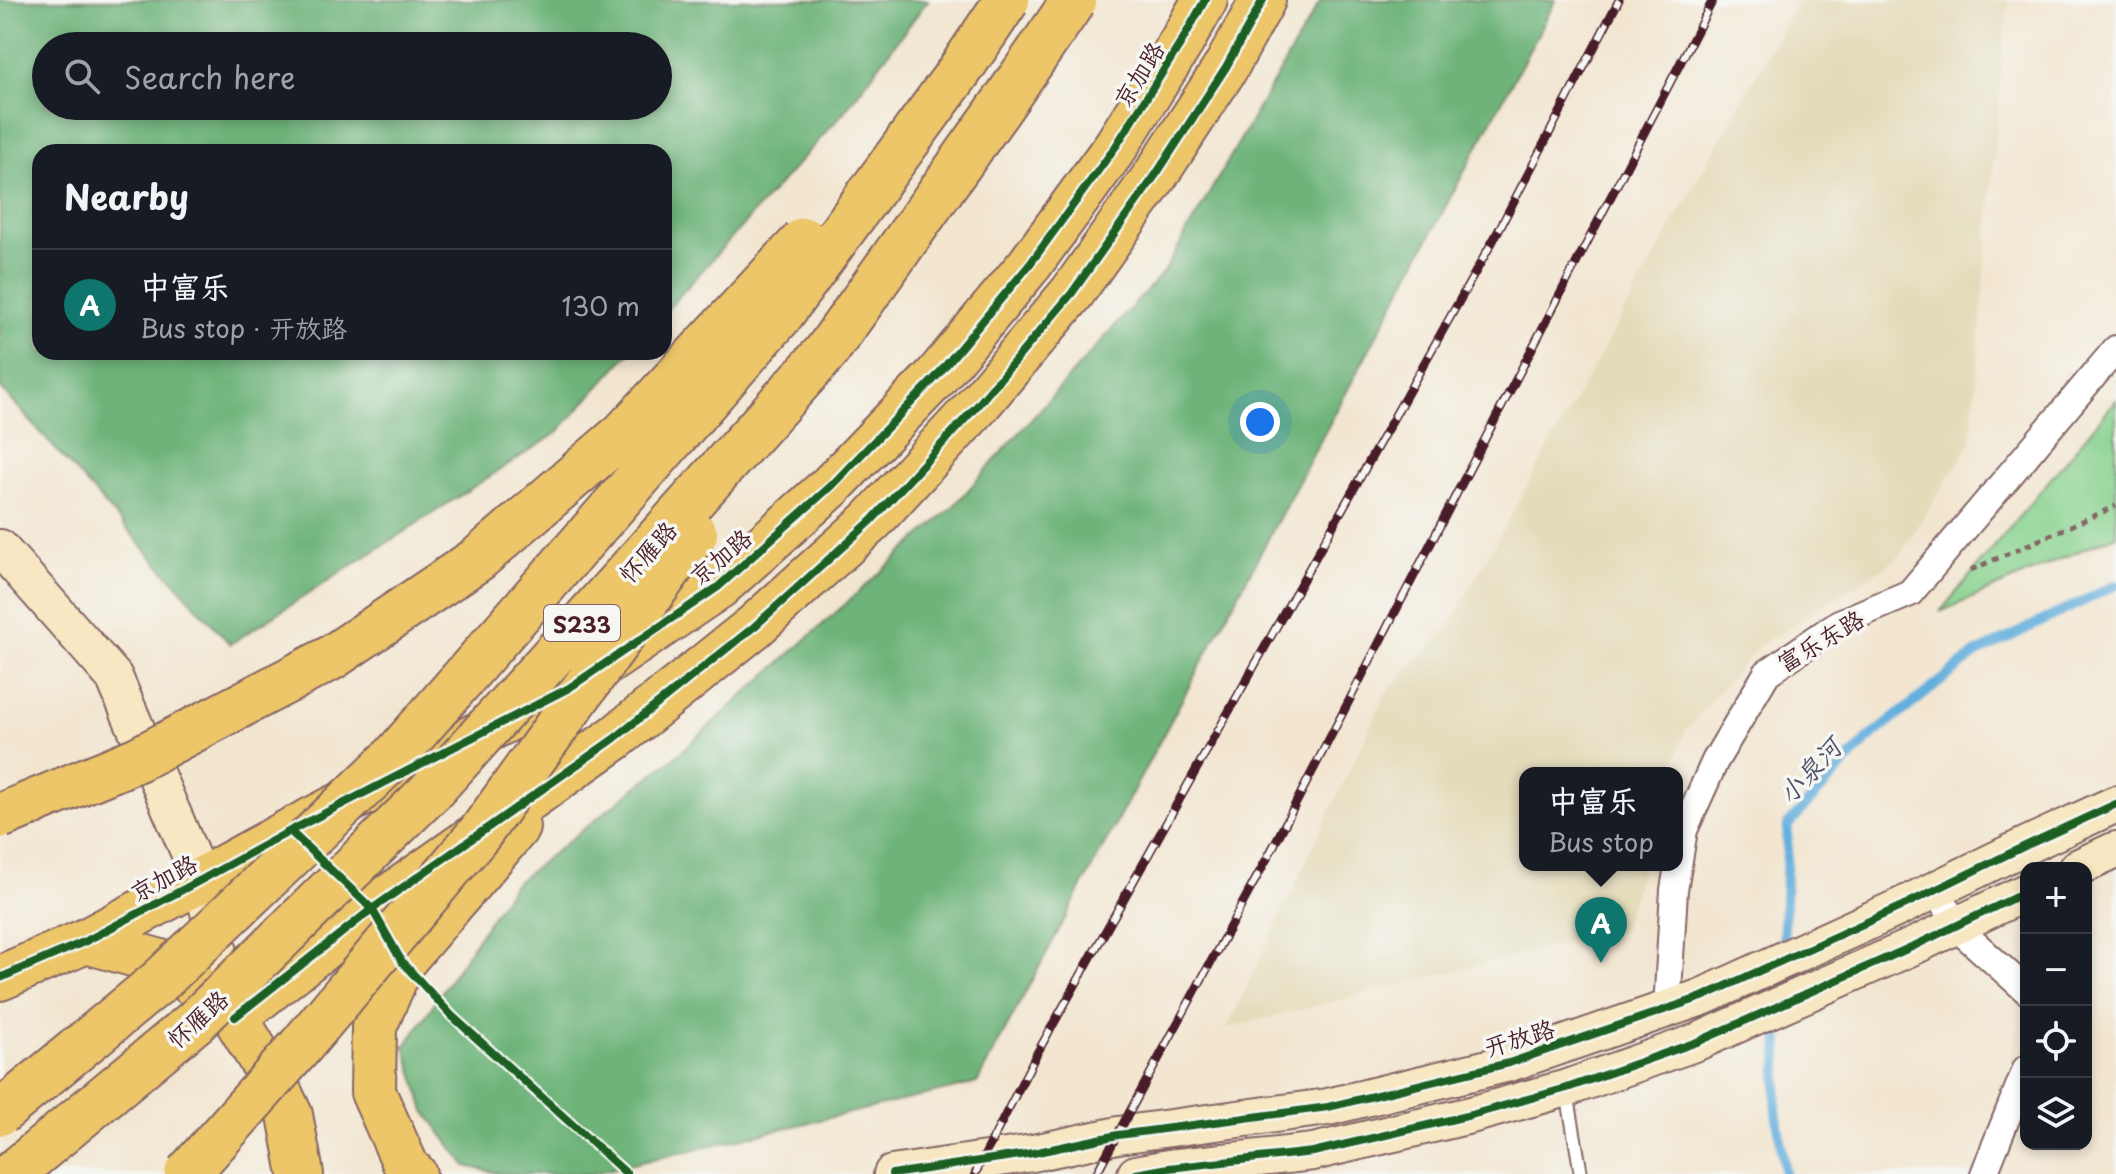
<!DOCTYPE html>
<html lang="en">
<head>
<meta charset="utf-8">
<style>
	body { margin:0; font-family:"Playpen Sans","LXGW WenKai TC",sans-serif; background:#242831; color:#f1f3f6 }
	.controls { position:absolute; right:24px; bottom:24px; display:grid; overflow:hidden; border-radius:16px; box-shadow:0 4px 12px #0003 }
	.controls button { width:72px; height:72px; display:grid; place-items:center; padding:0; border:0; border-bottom:2px solid #363941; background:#171b24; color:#f1f3f6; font:40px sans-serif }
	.you { position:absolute; left:1260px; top:422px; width:28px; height:28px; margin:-20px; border:6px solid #fff; border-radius:50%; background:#1a73e8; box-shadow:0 0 0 12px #1a73e833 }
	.badge { display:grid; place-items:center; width:52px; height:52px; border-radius:50%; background:#0f766e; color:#fff; font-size:26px; font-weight:700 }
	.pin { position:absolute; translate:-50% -66px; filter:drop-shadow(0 2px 4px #0008) }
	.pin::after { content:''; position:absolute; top:42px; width:28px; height:24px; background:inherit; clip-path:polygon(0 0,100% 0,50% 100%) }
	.popup { position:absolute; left:1519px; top:767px; width:164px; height:104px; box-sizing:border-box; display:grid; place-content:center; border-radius:16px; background:#171b24; filter:drop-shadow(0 2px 6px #0005); font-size:26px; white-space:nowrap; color:#9ea1a6 }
	.popup b { font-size:30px; color:#f1f3f6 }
	.popup::after { content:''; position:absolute; left:50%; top:100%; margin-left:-16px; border:16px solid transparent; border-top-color:#171b24 }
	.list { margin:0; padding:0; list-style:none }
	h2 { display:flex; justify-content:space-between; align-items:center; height:104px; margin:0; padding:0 32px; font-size:34px }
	h2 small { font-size:26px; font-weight:400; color:#9ea1a6 }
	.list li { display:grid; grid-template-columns:52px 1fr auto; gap:24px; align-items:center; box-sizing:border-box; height:112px; padding:0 32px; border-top:2px solid #363941 }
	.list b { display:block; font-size:30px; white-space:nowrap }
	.list p { margin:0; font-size:26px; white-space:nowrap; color:#9ea1a6 }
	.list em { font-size:26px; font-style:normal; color:#9ea1a6 }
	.icon { flex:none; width:44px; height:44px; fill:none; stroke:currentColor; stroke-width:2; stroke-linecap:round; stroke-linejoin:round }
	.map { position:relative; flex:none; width:2116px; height:1174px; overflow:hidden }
	.search { position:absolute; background:#171b24; box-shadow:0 4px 12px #0003; left:32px; top:32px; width:640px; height:88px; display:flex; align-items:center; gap:20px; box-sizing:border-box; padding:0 28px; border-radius:44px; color:#9ea1a6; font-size:30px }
	.panel { position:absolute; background:#171b24; box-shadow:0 4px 12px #0003; left:32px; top:144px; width:640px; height:216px; border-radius:24px }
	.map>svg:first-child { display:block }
	.built { fill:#e4dbba }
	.green { fill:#88d28f; stroke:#69785d; stroke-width:2 }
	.forest { fill:#6eb47a; stroke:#5c6a52; stroke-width:2; fill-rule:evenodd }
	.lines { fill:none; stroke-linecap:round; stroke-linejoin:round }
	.stream { stroke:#64afdd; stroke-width:10 }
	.lane-casing { stroke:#856565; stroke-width:16 }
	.street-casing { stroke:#856565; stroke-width:30 }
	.secondary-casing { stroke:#856565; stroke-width:40 }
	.highway-casing { stroke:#856565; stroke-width:48 }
	.path { stroke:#856565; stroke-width:5; stroke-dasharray:6 6; stroke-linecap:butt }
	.lane { stroke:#fff; stroke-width:12 }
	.street { stroke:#fff; stroke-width:26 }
	.secondary { stroke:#f7e8c3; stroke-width:36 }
	.highway { stroke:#ecc669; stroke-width:44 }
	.rail-casing { stroke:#4a1f2b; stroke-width:9 }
	.rail { stroke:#f6f6f2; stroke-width:6; stroke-dasharray:18; stroke-linecap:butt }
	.highway-bridge-casing { stroke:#856565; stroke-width:48; stroke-linecap:butt }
	.highway-bridge { stroke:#ecc669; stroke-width:44 }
	.cycleway-casing { stroke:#f6f6f2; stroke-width:13 }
	.cycleway { stroke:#1b5e20; stroke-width:8 }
	.labels { text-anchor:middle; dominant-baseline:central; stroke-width:7; stroke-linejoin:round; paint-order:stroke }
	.shield { fill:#f6f6f2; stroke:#7e6067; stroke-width:2 }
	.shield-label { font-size:22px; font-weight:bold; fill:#4a1f2b }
	.street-label { font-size:24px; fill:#4a1f2b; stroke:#f6f6f2 }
	.water-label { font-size:26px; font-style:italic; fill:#535169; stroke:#f6f6f2 }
</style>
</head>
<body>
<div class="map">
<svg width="2116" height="1174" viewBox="0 0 2116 1174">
	<rect width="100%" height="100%" fill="#f6f6f2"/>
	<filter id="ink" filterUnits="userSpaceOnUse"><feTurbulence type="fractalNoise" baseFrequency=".0125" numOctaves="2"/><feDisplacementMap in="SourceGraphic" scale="16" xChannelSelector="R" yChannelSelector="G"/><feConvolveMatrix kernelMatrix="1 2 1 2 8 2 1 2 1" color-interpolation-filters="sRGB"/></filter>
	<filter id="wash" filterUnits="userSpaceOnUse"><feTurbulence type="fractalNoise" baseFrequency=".006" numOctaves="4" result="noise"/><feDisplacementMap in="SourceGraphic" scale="32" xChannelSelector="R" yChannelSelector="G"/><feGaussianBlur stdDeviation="1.8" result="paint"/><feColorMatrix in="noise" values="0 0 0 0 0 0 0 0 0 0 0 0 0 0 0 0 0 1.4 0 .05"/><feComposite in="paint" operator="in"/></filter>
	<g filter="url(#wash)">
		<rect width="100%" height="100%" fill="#f2e6d1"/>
		<path class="built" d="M1798,0h211l-5,37 -33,405 -74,117 -139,88 -73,84 -13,42h-147v92h118l-21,64 -395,99 159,-335 63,-67z"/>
		<path class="green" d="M2116,400v135l-176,77z"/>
		<path class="forest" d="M0,0h928l-85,113 -179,200v-161h-624v200h590l-73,81 -327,211 -230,-257zM46,46h612v60h-612z
			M1321,0h235l-579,1083 -387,91h-88l-36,-8 -41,-55 -20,-64 108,-162 168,-133 272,-245 212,-237z"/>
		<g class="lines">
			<path class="stream" d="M1783,953l5,-128 80,-86 107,-85 141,-69
				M1780,1013l-4,97 9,64"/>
		</g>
	</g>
	<g filter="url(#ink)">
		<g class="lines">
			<g class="lane-casing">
				<path id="lane" d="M1567,1092l14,82"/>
			</g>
			<g class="street-casing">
				<path id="street" d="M1937,889l18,37 71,64
					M1667,1009l7,-119 10,-60 31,-69 52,-88 72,-50 71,-30 206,-244
					M1984,1174l42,-105"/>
			</g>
			<g class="secondary-casing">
				<path id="secondary" d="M0,548l114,129 87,203 33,132
					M2077,868l39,-18
					M892,1174l141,-21 85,-18 210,-28 181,-44 193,-66 198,-90 125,-61 91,-42
					M1136,1174l33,-6 144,-16 158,-37 96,-27 130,-46 219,-97 110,-53"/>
			</g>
			<g class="highway-casing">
				<path id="highway" d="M86,941l82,23 67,53 40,66 15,32 11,59
					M0,978l86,-37 115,-61 89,-49 279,-143 149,-101 113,-101 105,-109 94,-113 86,-118 66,-105 23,-41
					M235,1017l137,-108 243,-171 140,-112 116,-105 105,-114 96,-114 85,-120 69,-106 37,-67
					M414,1174l-6,-4 -35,-78 1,-65 28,-65 115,-135"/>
			</g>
			<path class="path" d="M1971,570l145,-64"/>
			<use href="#lane" class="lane"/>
			<use href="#street" class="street"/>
			<use href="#secondary" class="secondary"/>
			<use href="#highway" class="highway"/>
			<g class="rail-casing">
				<path id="rail" d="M975,1174l61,-119 458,-816 125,-239
					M1096,1174l175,-323 442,-851"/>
			</g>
			<use href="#rail" class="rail"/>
			<g class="highway-bridge-casing">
				<path id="highway-bridge" d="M0,816l138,-57 193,-101 147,-99 145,-125 181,-194
					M0,1113l161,-133 232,-222 387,-442 180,-246 47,-70
					M12,1174l185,-154 236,-231 393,-437 178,-250 70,-102
					M187,1174l113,-127 180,-214 215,-299"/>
			</g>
			<use href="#highway-bridge" class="highway-bridge"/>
			<g class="cycleway-casing">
				<path id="cycleway" d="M290,831l82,78 30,53 50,54 175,158
					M0,978l86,-37 115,-61 89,-49 279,-143 149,-101 113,-101 105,-109 94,-113 86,-118 66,-105 23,-41
					M235,1017l137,-108 243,-171 140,-112 116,-105 105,-114 96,-114 85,-120 69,-106 37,-67
					M892,1174l141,-21 85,-18 210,-28 181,-44 193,-66 198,-90 125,-61 91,-42
					M1136,1174l33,-6 144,-16 158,-37 96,-27 130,-46 219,-97 110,-53"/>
			</g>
			<use href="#cycleway" class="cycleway"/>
		</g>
	</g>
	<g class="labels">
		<rect class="shield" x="544" y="605" width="76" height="36" rx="6"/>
		<g class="shield-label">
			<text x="582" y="623">S233</text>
		</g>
		<g class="street-label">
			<text transform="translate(1138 74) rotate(-58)">京加路</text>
			<text transform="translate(647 551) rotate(-48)">怀雁路</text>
			<text transform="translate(720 556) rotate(-40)">京加路</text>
			<text transform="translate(1820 640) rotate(-31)">富乐东路</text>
			<text transform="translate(163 877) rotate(-28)">京加路</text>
			<text transform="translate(197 1018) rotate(-42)">怀雁路</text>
			<text transform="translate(1519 1037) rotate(-17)">开放路</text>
		</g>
		<g class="water-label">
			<text transform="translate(1809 770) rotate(-47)">小泉河</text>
		</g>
	</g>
</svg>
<div class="controls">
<button>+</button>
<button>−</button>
<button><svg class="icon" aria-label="locate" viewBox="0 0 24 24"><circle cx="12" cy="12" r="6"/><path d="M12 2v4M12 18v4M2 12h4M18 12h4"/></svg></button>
<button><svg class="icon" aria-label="layers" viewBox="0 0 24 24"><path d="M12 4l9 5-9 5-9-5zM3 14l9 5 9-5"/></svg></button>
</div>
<div class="you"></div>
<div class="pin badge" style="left:1601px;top:963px">A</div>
<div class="popup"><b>中富乐</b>Bus stop</div>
<div class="search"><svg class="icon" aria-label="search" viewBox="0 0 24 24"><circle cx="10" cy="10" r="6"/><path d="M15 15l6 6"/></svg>Search here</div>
<section class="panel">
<h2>Nearby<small></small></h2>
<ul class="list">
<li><span class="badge">A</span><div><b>中富乐</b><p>Bus stop · 开放路</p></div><em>130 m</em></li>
</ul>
</section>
</div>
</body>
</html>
